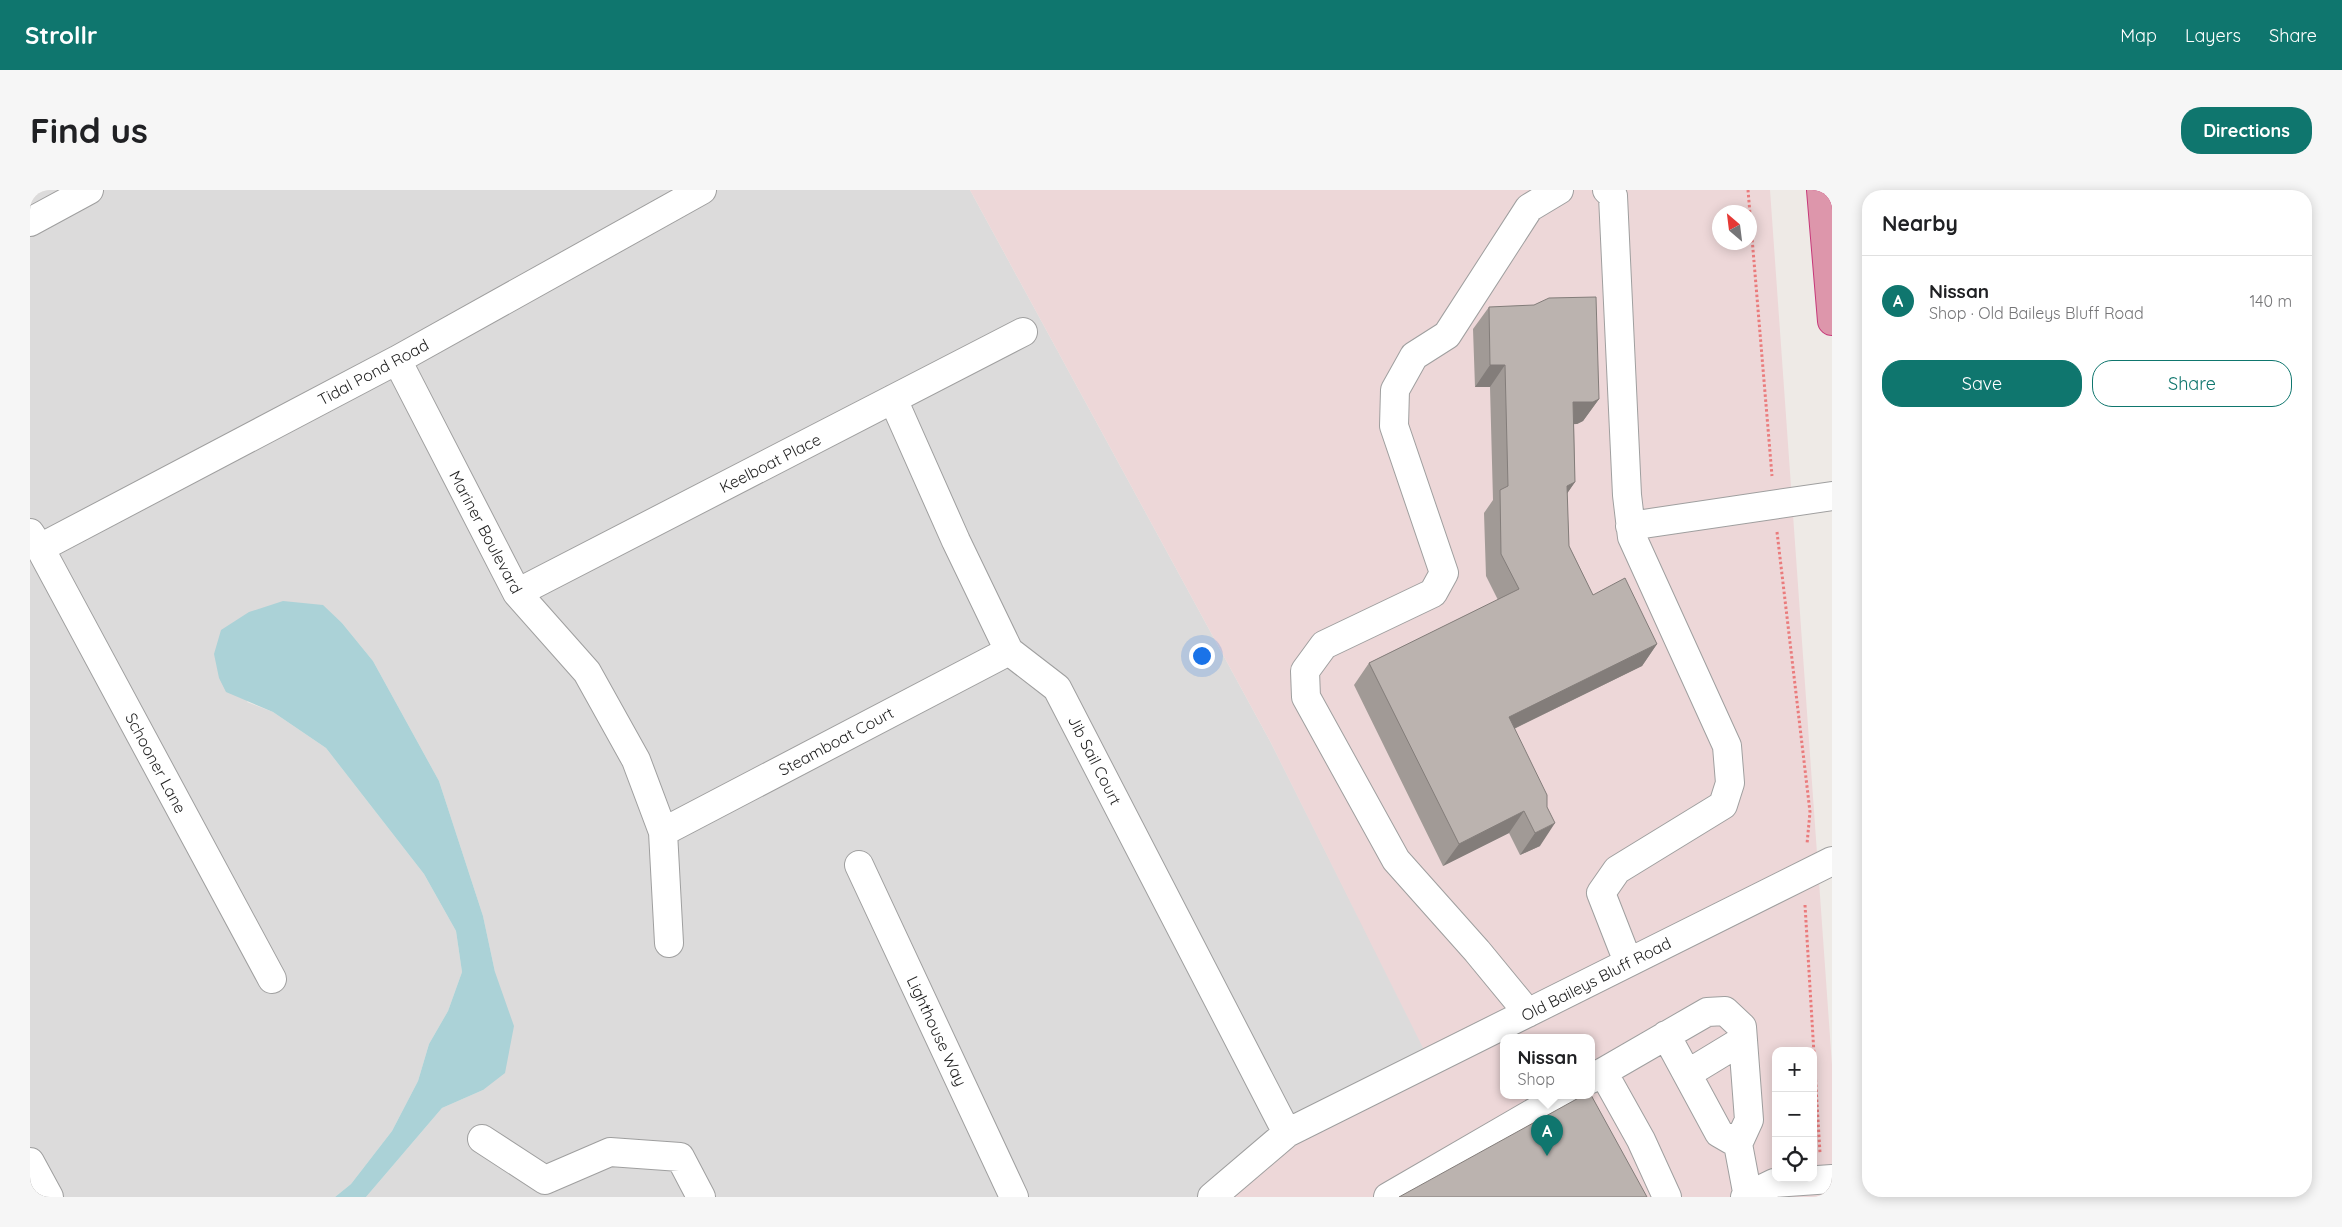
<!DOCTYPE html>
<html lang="en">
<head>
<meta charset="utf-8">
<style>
	body { margin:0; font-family:Quicksand,sans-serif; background:#f6f6f6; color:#202124 }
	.controls { position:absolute; right:15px; bottom:15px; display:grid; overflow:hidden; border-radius:10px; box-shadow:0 2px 12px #0003 }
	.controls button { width:45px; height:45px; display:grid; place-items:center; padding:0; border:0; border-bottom:1px solid #e0e0e0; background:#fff; color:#202124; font:25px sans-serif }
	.compass { position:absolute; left:1682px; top:15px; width:45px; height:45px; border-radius:50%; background:#fff; box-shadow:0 2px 12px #0003; rotate:332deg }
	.you { position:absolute; left:1171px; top:465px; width:18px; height:18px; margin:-12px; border:4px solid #fff; border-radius:50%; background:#1a73e8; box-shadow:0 0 0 8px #1a73e833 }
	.badge { display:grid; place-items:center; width:32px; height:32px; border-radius:50%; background:#0f766e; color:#fff; font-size:16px; font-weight:700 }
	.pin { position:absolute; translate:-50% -41px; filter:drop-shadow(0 1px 2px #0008) }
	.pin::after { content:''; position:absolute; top:26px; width:18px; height:15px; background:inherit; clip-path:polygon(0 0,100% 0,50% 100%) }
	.popup { position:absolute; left:1470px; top:844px; width:95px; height:65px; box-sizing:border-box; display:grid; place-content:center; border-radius:10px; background:#fff; filter:drop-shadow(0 1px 4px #0005); font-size:16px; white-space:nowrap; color:#757577 }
	.popup b { font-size:19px; color:#202124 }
	.popup::after { content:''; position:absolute; left:50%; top:100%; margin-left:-10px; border:10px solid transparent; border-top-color:#fff }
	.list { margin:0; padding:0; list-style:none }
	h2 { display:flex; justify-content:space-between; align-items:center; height:65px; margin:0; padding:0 20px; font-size:21px }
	h2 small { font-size:16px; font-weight:400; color:#757577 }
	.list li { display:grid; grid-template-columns:32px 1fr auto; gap:15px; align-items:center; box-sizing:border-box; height:90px; padding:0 20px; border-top:1px solid #e0e0e0 }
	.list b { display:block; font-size:19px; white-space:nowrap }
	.list p { margin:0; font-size:16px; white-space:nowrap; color:#757577 }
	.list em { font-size:16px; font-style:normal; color:#757577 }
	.actions { display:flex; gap:10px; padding:15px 20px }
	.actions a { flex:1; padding:11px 0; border:1px solid #0f766e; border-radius:20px; text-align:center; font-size:18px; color:#0f766e }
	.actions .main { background:#0f766e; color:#fff }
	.icon { flex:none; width:28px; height:28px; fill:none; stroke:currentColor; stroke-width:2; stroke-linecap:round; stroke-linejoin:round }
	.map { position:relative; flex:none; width:1802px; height:1007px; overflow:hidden; border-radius:20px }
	header { display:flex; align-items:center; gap:30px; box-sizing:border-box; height:70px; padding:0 25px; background:#0f766e; color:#fff }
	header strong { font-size:24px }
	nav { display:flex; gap:28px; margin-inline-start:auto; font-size:18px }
	.intro { display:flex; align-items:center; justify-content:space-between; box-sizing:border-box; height:120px; padding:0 30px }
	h1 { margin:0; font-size:35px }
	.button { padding:12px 22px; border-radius:20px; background:#0f766e; color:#fff; font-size:18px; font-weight:700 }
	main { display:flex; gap:30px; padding:0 30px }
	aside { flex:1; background:#fff; border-radius:20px; box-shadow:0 2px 12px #0003 }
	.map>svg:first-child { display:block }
	.residential { fill:#dcdbdb }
	.commercial { fill:#edd7d8; fill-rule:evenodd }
	.water { fill:#abd2d7 }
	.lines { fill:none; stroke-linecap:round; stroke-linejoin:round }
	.minor-casing { stroke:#9f9f9f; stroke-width:30 }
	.highway-casing { stroke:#c63879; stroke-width:30 }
	.path { stroke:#ea7b7c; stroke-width:3; stroke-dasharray:2.5 2.5; stroke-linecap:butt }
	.minor { stroke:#fff; stroke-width:28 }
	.highway { stroke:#dd96ab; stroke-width:28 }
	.wall { fill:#a19a96 }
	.shaded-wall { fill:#837d7a }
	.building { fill:#bbb3af; stroke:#837d7a }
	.labels { text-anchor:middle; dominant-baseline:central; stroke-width:4; stroke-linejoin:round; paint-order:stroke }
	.street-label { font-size:16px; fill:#1e1e1e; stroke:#fff }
</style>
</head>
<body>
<header>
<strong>Strollr</strong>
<nav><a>Map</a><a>Layers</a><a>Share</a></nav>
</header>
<div class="intro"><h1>Find us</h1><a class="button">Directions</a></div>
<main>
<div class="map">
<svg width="1802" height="1007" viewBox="0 0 1802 1007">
	<rect width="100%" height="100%" fill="#eeeae6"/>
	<path class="residential" d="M0,0h940l301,553 160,319 -203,135h-862l76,-89 41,-18 12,-118 -12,-56 -44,-135 -66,-120 -31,-38 -19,-17 -76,96 26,10 53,36 98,126 32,57 6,41 -14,39 -19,33 -11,37 -26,50 -41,53 -16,13h-305z"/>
	<path class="commercial" d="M940,0h800l62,875v132h-604l22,-36 180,-99 -159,-319zM1690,22h30v30h-30zM1473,847h88v58h-88zM1746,861h37v127h-37z"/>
	<path class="water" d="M253,411l40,4 19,18 31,38 66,120 44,135 12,56 19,54 -9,47 -22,17 -41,18 -76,89h-31l16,-13 41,-53 26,-50 11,-37 19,-33 14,-39 -6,-41 -32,-57 -98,-126 -53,-36 -47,-20 -7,-14 -5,-24 7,-24 28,-18z"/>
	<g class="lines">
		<g class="minor-casing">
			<path id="minor" d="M1577,0l6,6 14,299 5,42 95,209 3,37 -7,22 -106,65 -16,23 27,69
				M0,32l59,-32
				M367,170l120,233 70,79 49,88 27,72 6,111
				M863,209l63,142 53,110 48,37 230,445
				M1600,336l202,-30
				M0,343l10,15 232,431
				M10,358l357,-188 305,-170
				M487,403l506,-261
				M633,642l346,-181
				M829,675l155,332
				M1498,823l-51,-62 -81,-91 -90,-163 -1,-26 19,-26 109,-52 11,-20 -50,-147 1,-36 19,-34 33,-21 82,-127 30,-18
				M1636,845l53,98 19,11
				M1573,882l38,68 26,57
				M1657,884l56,-34
				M1561,889l116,-67 18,-1 17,16 7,93 -11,24 10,53
				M452,949l63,41 65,-28 70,5 21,40
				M0,972l19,35
				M1182,1007l75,-64 545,-272
				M1358,1007l176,-102
				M1715,1007l29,-14 58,-4"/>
		</g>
		<g class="highway-casing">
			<path id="highway" d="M1791,0l11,131"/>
		</g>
		<path class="path" d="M1718,0l24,286
			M1747,342l33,280 -3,32
			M1775,715l15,248"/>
		<use href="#minor" class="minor"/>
		<use href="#highway" class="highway"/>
	</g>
	<path class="wall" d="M1459,117l110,92 -16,22 -6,3h-3l1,58 -8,11 2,53 24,49 64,49 -15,22 -128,63 26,117 -20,9 -11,-22 -66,33 -89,-181 15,-22 129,-63 -12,-24 -2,-63 9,-13 -3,-113h-15l-2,-58z"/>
	<path class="shaded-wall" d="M1460,175h15l-15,22h-15z
		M1569,209l-16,22 -6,3 -19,1 15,-23z
		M1545,292l-15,22 7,-18z
		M1627,454l-15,22 -149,73 16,-22z
		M1494,621l-15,22 -66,33 16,-22z
		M1525,633l-15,23 -20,9 15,-22z"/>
	<path class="building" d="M1566,107l3,102 -6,3h-20l2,80 -8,4 2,60 24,49 32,-17 32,66 -148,73 38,78v12l8,16 -20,10 -11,-22 -65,33 -90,-181 150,-74 -18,-35 -1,-64 8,-4 -3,-121h-15l-1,-58 45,-2 15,-7z
		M1554,905h7l56,102h-248z"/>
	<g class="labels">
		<g class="street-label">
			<text transform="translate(343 182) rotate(-28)">Tidal Pond Road</text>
			<text transform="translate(740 273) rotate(-27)">Keelboat Place</text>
			<text transform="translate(456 342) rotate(62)">Mariner Boulevard</text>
			<text transform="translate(806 551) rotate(-28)">Steamboat Court</text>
			<text transform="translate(1065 570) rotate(63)">Jib Sail Court</text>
			<text transform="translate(126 573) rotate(62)">Schooner Lane</text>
			<text transform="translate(1566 789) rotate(-27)">Old Baileys Bluff Road</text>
			<text transform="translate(907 841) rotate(65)">Lighthouse Way</text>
		</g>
	</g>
</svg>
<div class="controls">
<button>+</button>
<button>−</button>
<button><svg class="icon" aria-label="locate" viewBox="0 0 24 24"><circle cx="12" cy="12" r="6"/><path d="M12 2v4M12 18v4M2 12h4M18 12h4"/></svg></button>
</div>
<svg class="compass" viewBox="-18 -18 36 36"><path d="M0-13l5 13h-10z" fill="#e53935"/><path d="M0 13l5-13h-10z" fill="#757577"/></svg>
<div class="you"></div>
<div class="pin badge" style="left:1517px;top:966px">A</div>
<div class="popup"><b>Nissan</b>Shop</div>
</div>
<aside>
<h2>Nearby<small></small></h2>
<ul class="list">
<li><span class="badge">A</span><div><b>Nissan</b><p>Shop · Old Baileys Bluff Road</p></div><em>140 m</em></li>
</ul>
<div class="actions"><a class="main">Save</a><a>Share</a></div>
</aside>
</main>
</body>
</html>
